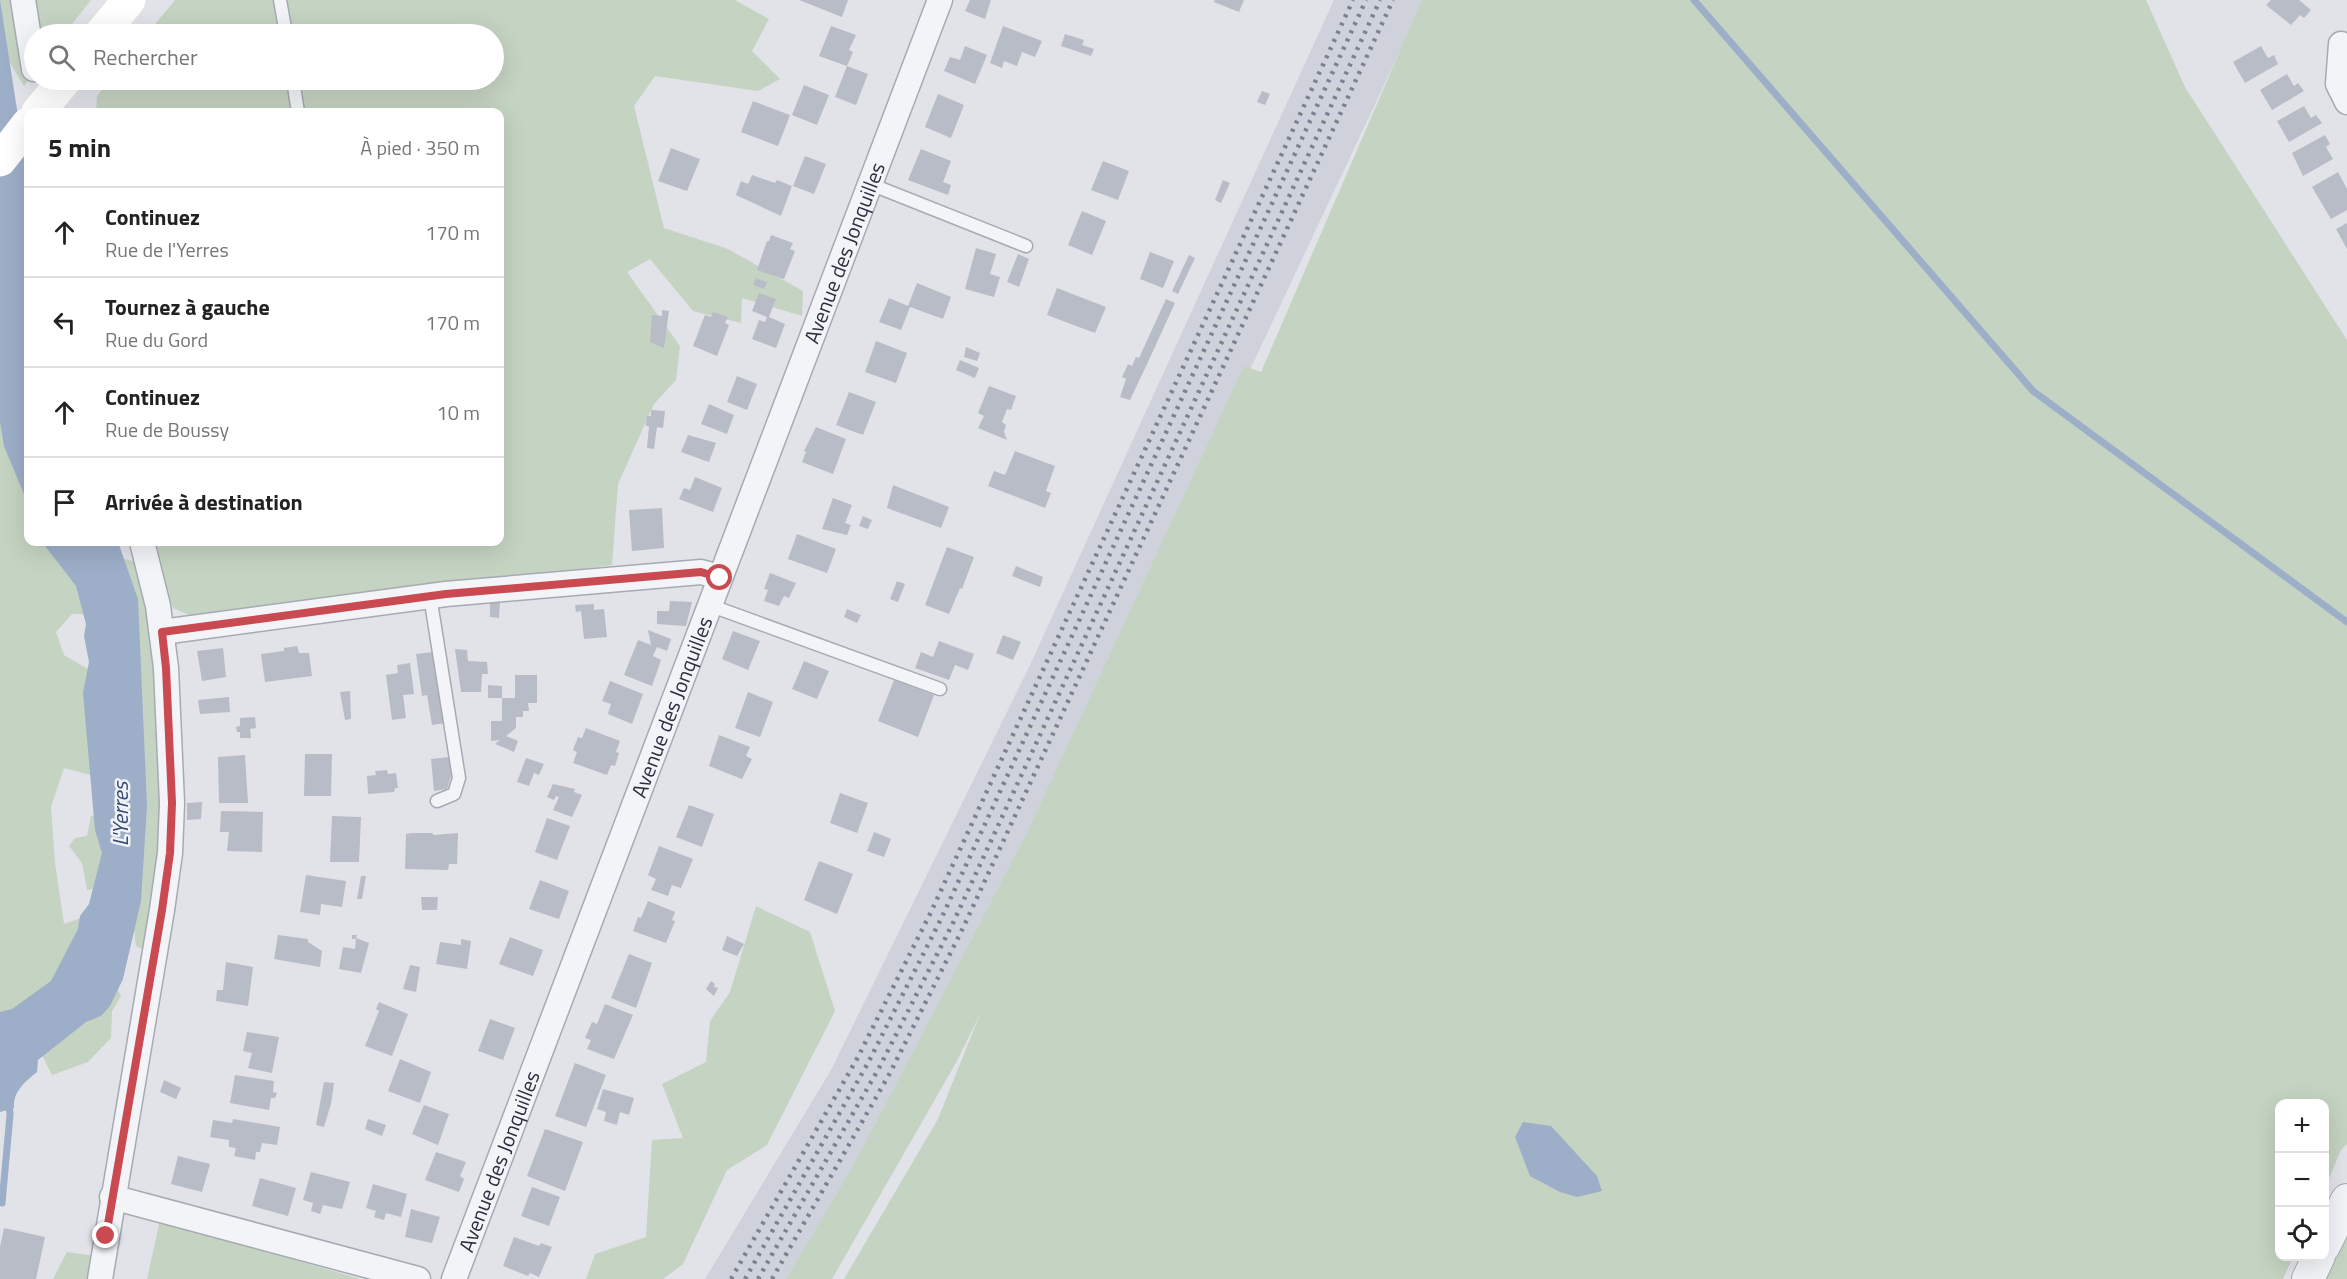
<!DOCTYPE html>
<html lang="fr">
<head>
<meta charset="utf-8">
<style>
	body { margin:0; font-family:"Titillium Web",sans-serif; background:#f2f2f2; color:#222 }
	.controls { position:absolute; right:18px; bottom:18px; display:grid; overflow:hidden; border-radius:12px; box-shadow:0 6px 24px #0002 }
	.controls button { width:54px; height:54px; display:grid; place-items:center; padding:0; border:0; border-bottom:2px solid #e0e0e0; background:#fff; color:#222; font:30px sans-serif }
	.stop { position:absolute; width:18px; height:18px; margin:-14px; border:4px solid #ca4a52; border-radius:50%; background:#fff }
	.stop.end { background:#ca4a52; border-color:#fff; box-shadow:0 2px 6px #0008 }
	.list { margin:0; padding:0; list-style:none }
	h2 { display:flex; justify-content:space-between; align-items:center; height:78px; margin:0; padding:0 24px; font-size:26px }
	h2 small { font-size:20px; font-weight:400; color:#767676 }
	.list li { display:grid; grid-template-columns:39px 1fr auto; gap:18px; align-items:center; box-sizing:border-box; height:90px; padding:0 24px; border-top:2px solid #e0e0e0 }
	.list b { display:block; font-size:22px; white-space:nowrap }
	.list p { margin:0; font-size:20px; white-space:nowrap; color:#767676 }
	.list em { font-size:20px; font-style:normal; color:#767676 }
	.icon { flex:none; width:33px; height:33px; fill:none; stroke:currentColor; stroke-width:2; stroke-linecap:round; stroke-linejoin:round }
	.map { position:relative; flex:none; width:2347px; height:1279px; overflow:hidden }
	.search { position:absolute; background:#fff; box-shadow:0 6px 24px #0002; left:24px; top:24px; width:480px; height:66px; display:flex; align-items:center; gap:15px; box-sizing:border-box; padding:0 21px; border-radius:33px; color:#767676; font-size:22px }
	.panel { position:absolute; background:#fff; box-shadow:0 6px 24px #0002; left:24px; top:108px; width:480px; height:438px; border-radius:12px }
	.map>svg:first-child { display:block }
	.built { fill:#cfd2db }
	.green { fill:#c5d3c2 }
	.water { fill:#9daec8 }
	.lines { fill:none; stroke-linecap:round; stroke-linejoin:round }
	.stream { stroke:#9daec8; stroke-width:7 }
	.building { fill:#b8bcc6 }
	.service-casing { stroke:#a6aab3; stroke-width:15 }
	.minor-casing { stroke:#a6aab3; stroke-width:27 }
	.tertiary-casing { stroke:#a6aab3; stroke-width:34 }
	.service { stroke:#f3f4f7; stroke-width:12 }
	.minor { stroke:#f3f4f7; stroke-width:24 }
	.tertiary { stroke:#f3f4f7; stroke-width:32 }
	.secondary { stroke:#fff; stroke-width:33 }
	.rail { stroke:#7a8192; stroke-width:4.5; stroke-dasharray:3 6; stroke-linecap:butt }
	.secondary-bridge { stroke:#fff; stroke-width:33 }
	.route { stroke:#ca4a52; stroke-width:8 }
	.labels { text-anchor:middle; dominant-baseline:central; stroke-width:5; stroke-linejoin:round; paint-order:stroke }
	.street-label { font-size:21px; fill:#2a3040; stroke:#f0f2f6 }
	.water-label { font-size:22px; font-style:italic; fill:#354b73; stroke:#f0f2f6 }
</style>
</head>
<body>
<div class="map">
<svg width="2347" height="1279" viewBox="0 0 2347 1279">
	<rect width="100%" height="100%" fill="#e1e3e9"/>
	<path class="built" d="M1334,0h90l-475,1009 -153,270h-91l126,-209 199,-405z"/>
	<path class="green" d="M0,0h91l-27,34h-30v39l-10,13 -24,-40z
		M175,0h560l34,19 -17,32 28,28 -22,12 -103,-15 -21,30 30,122 64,21 75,42 -1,25 -60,-18 -1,25 -48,-12 -43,-52 -23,13 53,74 -4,34 -22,24 -36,80 -6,81 -416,53 -23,-10 -24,-66h351v-430h-404l1,-16 13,-16h384v-46h-347z
		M1422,0h724l39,87 162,253v804l-6,6 -16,38 -1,-84h-44v152l13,1 -10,22h-1439l94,-160 42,-105 -23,47 -125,218h-46l70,-118 171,-328 217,-467 17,6z
		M0,401l28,77v64h51l19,73 -26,-1 -16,18 8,23 31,18 3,104 -34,-9 -13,39 4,56 9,61 26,-9 -15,48 -75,60z
		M117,557l24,6 17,118 6,138 -21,130 -7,-3 -5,-41z
		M103,814l-1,74 -15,2 -5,-27 -13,-17 6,-8 12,-2 4,-20z
		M756,906l54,26 25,79 -68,134 -40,25 -44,94 -20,15h-77l9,-25 51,-17 6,-97 31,-2 -21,-54 44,-22 4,-41 20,-29z
		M113,981l8,15 -9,15 -1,27 -23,24 -36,13 -13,-26z
		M160,1220l200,59h-213z
		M2347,1235v44h-21z
		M67,1252l28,4 -4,23h-38z"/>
	<path class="water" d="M0,0l28,180v324l-24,-58 -4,-24z
		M42,542h76l20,57 9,207 -6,95 -18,78 -13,27 -9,10 -15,6 -48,38 -1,12c-12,10 -24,19 -23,36l-14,4v-100l12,-3 39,-28 27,-52 2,-13 9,-12 13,-51 -7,-23 -12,-137 6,-31 -5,-26 2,-12 -10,-38z
		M1523,1122l28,4 46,50 5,15 -25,6 -17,-5 -30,-16 -15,-39z"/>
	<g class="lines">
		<path class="stream" d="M1694,0l339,391 314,231
			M2,1203l8,-88 -1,-14"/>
	</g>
	<path class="building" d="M799,0h49l-6,17z
		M970,0h21l-6,19 -20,-8z
		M1215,0h29l-5,12 -25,-10z
		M2271,0h28l12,10 -7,8 -4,-3 -9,10 -25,-20z
		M831,26l25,9 -7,15 4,2 -6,14 -28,-10z
		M1003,26l39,15 -7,16 -13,-5 -5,14 -13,-5 -2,7 -12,-5z
		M1065,34l19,6 -2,5 12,4 -3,7 -30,-10z
		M965,46l22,9 -12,29 -31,-13 6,-14 10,3z
		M2261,46l7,12 6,-3 4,9 -33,19 -12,-21z
		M847,66l21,8 -12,31 -21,-8z
		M2287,74l7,12 4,-3 6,8 -32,19 -12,-20z
		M804,85l25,10 -12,30 -25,-10z
		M1262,91l8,3 -5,11 -8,-3z
		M938,94l26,11 -13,33 -26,-11z
		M753,101l37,14 -12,31 -37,-14z
		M2304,106l7,12 5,-3 6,8 -33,19 -12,-21z
		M2325,135l5,9 -4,3 7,12 -30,17 -11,-23z
		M671,148l29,11 -13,32 -29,-10z
		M921,149l30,12 -8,21 8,3 -3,10 -40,-15z
		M805,156l21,8 -12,30 -21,-8z
		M1103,161l26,10 -11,29 -27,-10z
		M2338,172l9,17v21l-16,9 -19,-32z
		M752,175l23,8 2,-3 15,6 -11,30 -45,-21 5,-14 7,3z
		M1223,180l7,3 -9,20 -6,-3z
		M1082,211l24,10 -14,34 -24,-10z
		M2347,223v26l-11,-20z
		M771,235l22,8 -3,6 5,2 -11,28 -27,-9 10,-29h2z
		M976,248l20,6 -6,20 10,3 -6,20 -29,-8z
		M1150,252l24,9 -11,27 -23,-9z
		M1018,254l11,5 -10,28 -12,-5z
		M1189,255l6,3 -17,36 -6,-3z
		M756,278l11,4 -3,7 -11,-4z
		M917,283l34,14 -8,22 -33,-12 -9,23 -22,-8 10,-24 19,8z
		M1057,288l49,19 -11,26 -48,-18z
		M759,293l17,6 -7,18 16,7 -9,24 -24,-9 7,-19 6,2 2,-5 -15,-6z
		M1166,299l9,4 -27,59 -18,38 -10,-3 6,-18 -4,-2 6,-13 4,2 4,-9 3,1z
		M662,310l7,1 -5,37 -14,-6 2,-27 10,1z
		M713,312l15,5 -3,6 4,2 -12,31 -24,-10 12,-31 6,2z
		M876,341l31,12 -11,30 -31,-11z
		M966,347l14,6 -3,8 -13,-4z
		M960,360l19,8 -4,10 -19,-8z
		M737,376l20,8 -10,26 -20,-8z
		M989,386l27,10 -5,14 -4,-1 -5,13 4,3 -2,7 3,8 -29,-12 6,-12 -6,-3z
		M849,392l27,10 -13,33 -27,-10z
		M709,404l25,11 -7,19 -26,-10z
		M651,410l14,1 -2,17 -6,-1 -3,22 -7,-1 2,-22h-3l1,-10h4z
		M816,427l30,12 -13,35 -31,-12 4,-10 -2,-1z
		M688,435l28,8 -7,19 -28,-10z
		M1015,451l40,15 -9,25 5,2 -6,15 -57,-22 6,-15 11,4z
		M695,477l27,11 -9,24 -34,-13 5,-11 6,2z
		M893,485l56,22 -8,21 -54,-20z
		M833,498l19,7 -7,18 6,2 -4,10 -25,-6z
		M662,508l2,40 -32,3 -3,-41z
		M863,516l9,4 -4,9 -9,-3z
		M797,534l39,15 -9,24 -39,-14z
		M947,547l27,10 -12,32 -2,-1 -11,26 -24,-9z
		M1016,566l27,11 -3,10 -28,-11z
		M770,573l26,10 -7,15 -5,-2 -5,10 -15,-5 4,-11 -4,-1z
		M897,581l8,3 -7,18 -8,-3z
		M670,601l22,1 -6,24 -29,-2v-13h12z
		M490,602h10l-1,16 -9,-1z
		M594,604v6l10,-1 3,28 -23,2 -3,-28 -5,1 -1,-7z
		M847,609l14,6 -4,8 -13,-6z
		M648,630l23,9 -4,12 -10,-4 -4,9 8,4 -9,26 -28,-11 14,-35 13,5z
		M733,631l27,10 -12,29 -26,-11z
		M1003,635l18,7 -8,18 -17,-7z
		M939,641l35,13 -6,16 -13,-5 -6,15 -34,-12 6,-16 12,5z
		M297,646l2,7h10l3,23 -47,6 -4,-28 23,-3v-3z
		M223,648l3,29 -24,4 -5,-30z
		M455,649l12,1 1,11 19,1 1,12h-6l-1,18h-20z
		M432,652l6,39 4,-1 4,33 -14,2 -5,-30 -5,1 -6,-42z
		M804,661l25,10 -12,28 -25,-10z
		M410,663l4,31 -11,1 3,23 -14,2 -6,-45 12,-2 -1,-8z
		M515,675h22v28h-9l1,8h-6v6h-7v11l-10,8 12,5 -4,11 -19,-8 5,-4 -9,1v-20h11v-23h13z
		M894,680l40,15 -16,42 -40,-16z
		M610,681l33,13 -11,30 -24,-10 3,-10 -9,-3z
		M488,685l14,1v12h-14z
		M350,691l1,28 -6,1 -5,-28z
		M748,692l25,10 -13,35 -25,-9z
		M229,697l1,15 -30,2 -2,-14z
		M255,717l1,11 -6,1 1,9h-11v-6h-3l-1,-5 4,-1v-8z
		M586,728l34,13 -4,11 3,1 -4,13 -4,-1 -4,10 -34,-12 4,-11 -4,-2 5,-13 4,1z
		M719,735l31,12 -4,9 6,3 -10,20 -33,-13z
		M305,754h27l-1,42h-27z
		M245,755l3,48h-29l-1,-46z
		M450,757l2,16 -5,16 -13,2 -3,-32z
		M526,758l18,6 -5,11 -5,-2 -5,13 -12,-4z
		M387,770l1,4 8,-1 2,15h-3l-1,4 -26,2 -1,-18 9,-1 -1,-4z
		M553,784l22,5 -1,3 8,3 -10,22 -19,-7 6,-13 -3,-1 -2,4 -7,-3z
		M840,793l28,10 -11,30 -27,-10z
		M202,802l-1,17 -14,1v-17z
		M689,805l25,9 -12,33 -26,-10z
		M221,811l42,1 -1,40 -35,-1 2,-19h-9z
		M332,816l29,1 -2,45h-29z
		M547,818l23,8 -13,34 -22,-8z
		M874,832l17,7 -7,18 -17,-6z
		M412,833h20l2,2 24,-2 -1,31h-8l-1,6 -43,-1 1,-35z
		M659,846l34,13 -12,29 -9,-3 -4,11 -17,-6 5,-11 -8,-4z
		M819,861l34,13 -16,40 -33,-14z
		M306,875l40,6 -4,26 -21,-3 -1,11 -20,-3z
		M361,876h5l-4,23h-5z
		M540,880l29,11 -10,28 -30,-10z
		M421,897h17l-1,13h-15z
		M648,901l27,11 -3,8 3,1 -9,22 -33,-12 5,-14 3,1z
		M278,935l30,4v3l14,9 -2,16 -46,-8z
		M352,935h5l-1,3 13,5 -8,30 -22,-4 4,-22 12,2 1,-10h-4z
		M727,936l17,8 -7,12 -15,-6z
		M510,937l33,13 -10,26 -34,-12z
		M461,939l10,2 -4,28 -31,-5 4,-22 21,3z
		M629,954l23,9 -16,45 -25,-10z
		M226,962l27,5 -5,39 -32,-5 1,-11h6z
		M410,965l10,2 -4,25 -13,-3z
		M711,981l4,3 -1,3 4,1 -4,8 -8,-7z
		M379,1002l29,12 -16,42 -27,-10 14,-35 -3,-2z
		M605,1004l28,11 -19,44 -27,-10 4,-9 -6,-2 7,-16 5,2z
		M490,1019l25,9 -12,32 -25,-9z
		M247,1032l32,5 -7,36 -24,-5 4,-15 -9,-2z
		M400,1059l31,13 -11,31 -32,-12z
		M575,1063l31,12 -20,52 -31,-11z
		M235,1075l39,6 -1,11 4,1 -2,5h-4l-2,12 -39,-7z
		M164,1080l17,8 -5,11 -16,-7z
		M324,1082l10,1 -3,21 -7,23 -8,-2z
		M603,1089l31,9 -5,17 -9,-3 -3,13 -13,-4 2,-9 -9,-3z
		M424,1105l25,9 -11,31 -26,-11z
		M233,1119l47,8 -3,18 -15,-2 -2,9h-4l-1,8 -21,-4 2,-8 -7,-1v-7l-19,-3 3,-17 19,3z
		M368,1119l18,6 -4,11 -17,-7z
		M545,1129l38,13 -18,49 -38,-15z
		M436,1152l30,10 -6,14 4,3 -5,13 -34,-12z
		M178,1156l32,8 -8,28 -31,-8z
		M311,1172l39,10 -8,27 -19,-4 -3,9 -9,-3 2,-8 -10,-3z
		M260,1178l36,10 -8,28 -36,-10z
		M373,1184l34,10 -6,23 -15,-4 -2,7 -10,-3 2,-6 -10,-3z
		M532,1187l28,10 -11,29 -28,-10z
		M411,1209l29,8 -8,26 -27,-6z
		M4,1228l41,9 -9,42h-36v-32z
		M514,1237l25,9 2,-3 11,4 -13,30 -9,-4 -2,3 -25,-10z"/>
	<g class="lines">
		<g class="service-casing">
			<path id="service" d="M280,0l6,34
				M293,80l5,32
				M870,184l156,62
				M430,596l29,182 -5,16 -17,7
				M709,605l231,84"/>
		</g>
		<g class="minor-casing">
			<g id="minor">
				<path d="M23,0l11,69"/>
				<path d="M2341,44l-3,40 9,18"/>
				<path d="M162,632l284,-38 255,-22 19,5"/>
				<path d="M112,1197l306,82"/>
				<path d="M100,1279l62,-369 8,-57 2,-50 -6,-135 -8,-62 -16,-64"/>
				<path id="s1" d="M454,1279l486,-1279"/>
			</g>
		</g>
		<g class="tertiary-casing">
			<path id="tertiary" d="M2324,1246l23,-46
				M2308,1279l11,-23"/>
		</g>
		<use href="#service" class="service"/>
		<use href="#minor" class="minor"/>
		<use href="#tertiary" class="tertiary"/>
		<path class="secondary" d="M101,34l28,-34
			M0,160l28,-36"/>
		<path class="rail" d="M731,1279l127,-222 73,-145 422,-912
			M745,1279l123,-216 74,-146 424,-917
			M758,1279l121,-211 74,-145 427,-923
			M772,1279l118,-206 73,-145 430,-928"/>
		<path class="secondary-bridge" d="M38,112l27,-32"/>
	</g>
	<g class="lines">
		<path class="route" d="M106,1236l56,-326 8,-57 2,-50 -6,-135 -4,-36 284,-38 255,-22 19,6"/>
	</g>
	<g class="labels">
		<g class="street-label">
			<text stroke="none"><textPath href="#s1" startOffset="1098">Avenue des Jonquilles</textPath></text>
			<text stroke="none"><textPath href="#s1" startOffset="612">Avenue des Jonquilles</textPath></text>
			<text stroke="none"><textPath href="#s1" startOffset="126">Avenue des Jonquilles</textPath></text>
		</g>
		<g class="water-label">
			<text transform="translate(120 814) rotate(-90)">L'Yerres</text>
		</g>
	</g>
</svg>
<div class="controls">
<button>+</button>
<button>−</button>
<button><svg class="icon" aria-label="locate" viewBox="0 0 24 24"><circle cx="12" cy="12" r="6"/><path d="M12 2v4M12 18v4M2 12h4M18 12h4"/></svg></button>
</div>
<div class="stop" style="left:720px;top:578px"></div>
<div class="stop end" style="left:106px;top:1236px"></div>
<div class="search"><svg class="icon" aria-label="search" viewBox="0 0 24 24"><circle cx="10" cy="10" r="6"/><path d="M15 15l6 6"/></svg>Rechercher</div>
<section class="panel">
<h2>5 min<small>À pied · 350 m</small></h2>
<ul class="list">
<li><svg class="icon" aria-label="ahead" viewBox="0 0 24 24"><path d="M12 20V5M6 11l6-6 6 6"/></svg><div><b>Continuez</b><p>Rue de l'Yerres</p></div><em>170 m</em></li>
<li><svg class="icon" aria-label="left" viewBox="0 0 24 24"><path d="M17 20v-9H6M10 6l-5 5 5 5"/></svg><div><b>Tournez à gauche</b><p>Rue du Gord</p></div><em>170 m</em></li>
<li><svg class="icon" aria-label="ahead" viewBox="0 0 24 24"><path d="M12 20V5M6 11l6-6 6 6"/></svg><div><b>Continuez</b><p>Rue de Boussy</p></div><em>10 m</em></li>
<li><svg class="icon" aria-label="arrive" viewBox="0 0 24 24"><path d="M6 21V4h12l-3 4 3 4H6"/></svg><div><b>Arrivée à destination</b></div></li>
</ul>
</section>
</div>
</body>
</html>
